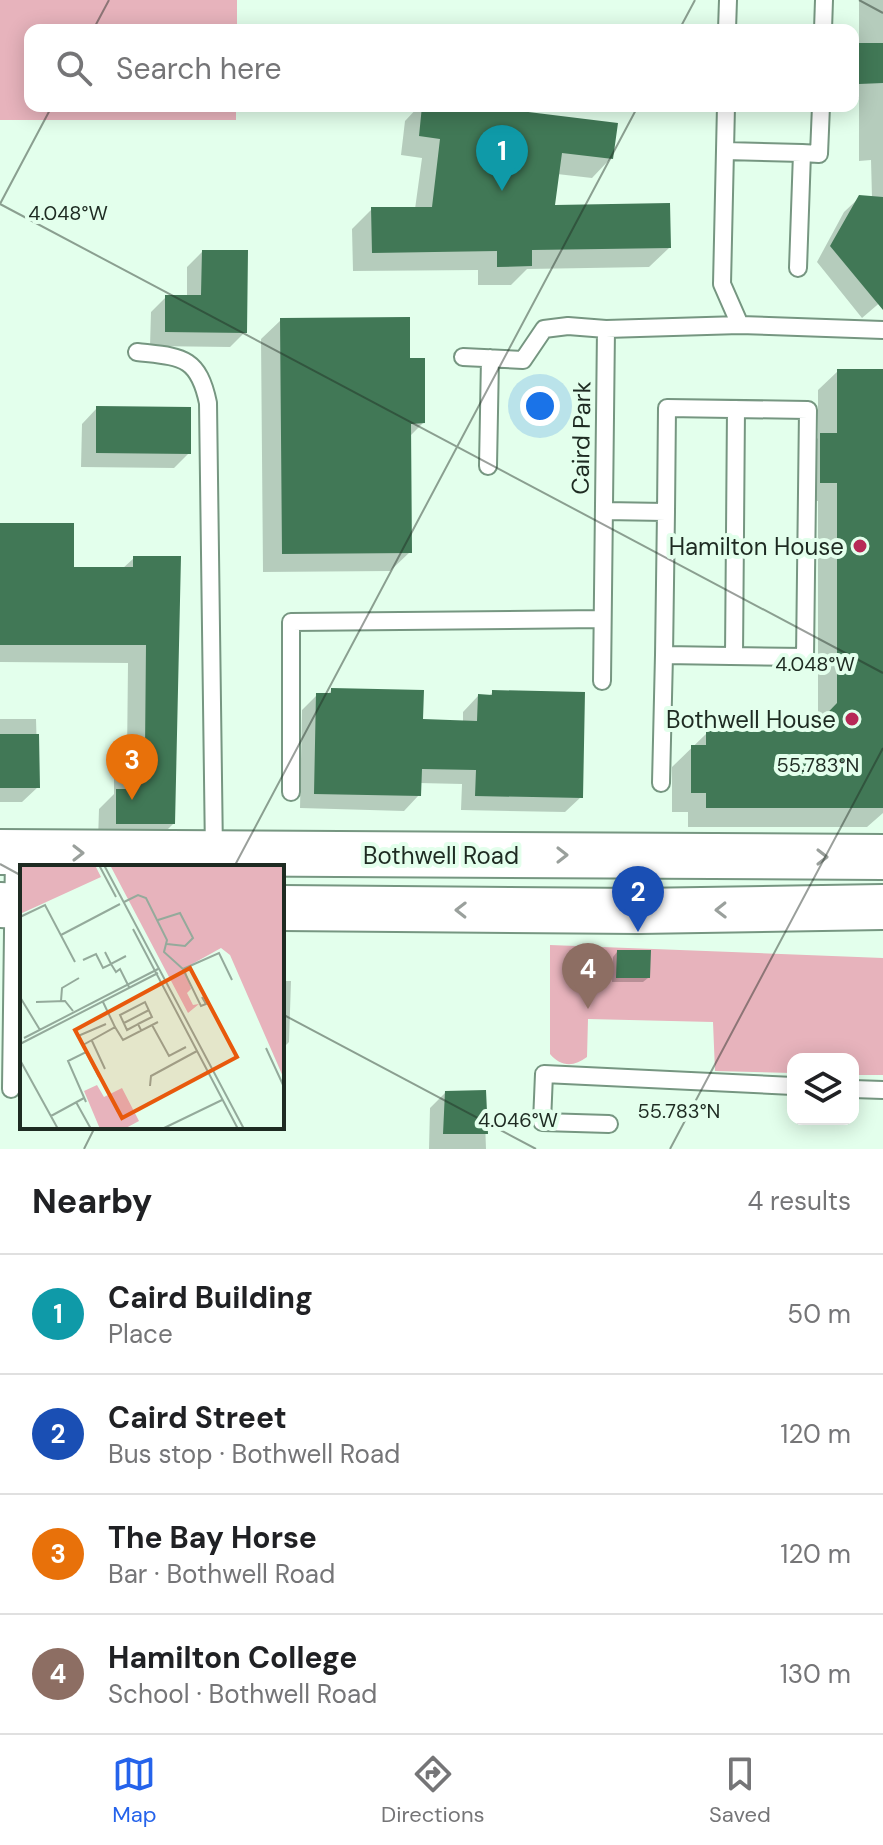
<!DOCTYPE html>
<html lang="en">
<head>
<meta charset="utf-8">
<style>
	body { margin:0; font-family:"DM Sans",sans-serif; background:#f2f2f2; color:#202124 }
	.controls { position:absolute; right:24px; bottom:24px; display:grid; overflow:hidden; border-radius:16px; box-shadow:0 4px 20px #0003 }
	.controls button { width:72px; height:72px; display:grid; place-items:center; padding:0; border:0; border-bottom:2px solid #e0e0e0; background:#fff; color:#202124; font:40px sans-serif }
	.you { position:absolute; left:540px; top:406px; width:28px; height:28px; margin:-20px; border:6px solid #fff; border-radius:50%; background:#1a73e8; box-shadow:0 0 0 12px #1a73e833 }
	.badge { display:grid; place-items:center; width:52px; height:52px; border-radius:50%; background:#2563eb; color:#fff; font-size:26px; font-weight:700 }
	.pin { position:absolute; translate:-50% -66px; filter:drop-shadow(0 2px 4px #0008) }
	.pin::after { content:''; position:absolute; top:42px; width:28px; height:24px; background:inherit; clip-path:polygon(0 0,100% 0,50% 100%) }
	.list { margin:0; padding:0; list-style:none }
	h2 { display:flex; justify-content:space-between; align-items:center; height:104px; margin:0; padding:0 32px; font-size:34px }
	h2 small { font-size:26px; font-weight:400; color:#757577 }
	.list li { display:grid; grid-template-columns:52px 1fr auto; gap:24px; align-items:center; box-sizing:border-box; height:120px; padding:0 32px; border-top:2px solid #e0e0e0 }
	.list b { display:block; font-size:30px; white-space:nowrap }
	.list p { margin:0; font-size:26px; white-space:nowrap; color:#757577 }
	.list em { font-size:26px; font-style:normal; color:#757577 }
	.icon { flex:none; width:44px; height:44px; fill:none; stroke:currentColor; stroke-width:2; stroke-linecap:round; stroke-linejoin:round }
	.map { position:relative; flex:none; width:883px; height:1149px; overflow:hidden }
	.search { position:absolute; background:#fff; box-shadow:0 4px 20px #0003; left:24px; right:24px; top:24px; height:88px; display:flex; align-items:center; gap:20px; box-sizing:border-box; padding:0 28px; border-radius:16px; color:#757577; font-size:30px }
	.sheet { height:584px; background:#fff }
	nav { display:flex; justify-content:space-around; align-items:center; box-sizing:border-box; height:112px; border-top:2px solid #e0e0e0; background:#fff; font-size:22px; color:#757577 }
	nav a { display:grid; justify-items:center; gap:4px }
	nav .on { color:#2563eb }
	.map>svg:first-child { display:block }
	.green { fill:#e7b3bc }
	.shadow { fill:#0003 }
	.building { fill:#417856 }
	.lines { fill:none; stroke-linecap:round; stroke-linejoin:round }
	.lane-casing { stroke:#769681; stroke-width:20 }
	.secondary-casing { stroke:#769681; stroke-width:48 }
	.lane { stroke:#fff; stroke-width:16 }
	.secondary { stroke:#fff; stroke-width:44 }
	.oneway { stroke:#9aa09c }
	.ticks { fill:none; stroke:#1e2b22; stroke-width:2; stroke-opacity:0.45 }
	.poi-dot { fill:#b72856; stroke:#e3ffec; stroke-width:3 }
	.labels { text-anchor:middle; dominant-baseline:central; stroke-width:8; stroke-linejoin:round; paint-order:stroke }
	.street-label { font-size:24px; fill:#1e2b22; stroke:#e3ffec }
	.poi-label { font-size:24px; fill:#1e2b22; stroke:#e3ffec; text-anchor:end }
	.inset-road { fill:none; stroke:#94aa9b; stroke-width:2 }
	.view { fill:#e8590c; fill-opacity:0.15; stroke:#e8590c; stroke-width:4 }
	.inset-edge { fill:none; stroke:#1e2b22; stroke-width:4 }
	.ticks-label { font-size:20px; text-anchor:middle; fill:#1e2b22; stroke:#e3ffec; stroke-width:8; stroke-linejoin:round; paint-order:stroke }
</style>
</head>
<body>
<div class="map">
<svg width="883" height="1149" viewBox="0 0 883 1149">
	<rect width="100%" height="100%" fill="#e3ffec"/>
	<path class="green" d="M0,0h237v30h-207v76h206v14h-236z
		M550,945l333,13v117h-30v-16h-60v14l-78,-2 -2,-49 -125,-3 -1,38c-13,10 -26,10 -37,-3z"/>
	<path class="shadow" d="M859,0h24v300l-21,18 -45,-56 27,-50 16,-15 12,1 -1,-38 -12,1v-63h-6v-46l6,-6z
		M419,106h43l149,52 -19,20 -35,-4 -4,33 116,41 -20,19 -122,2 -16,16h-33v-15l-125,1 -1,-42 20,-20h43l7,-51 -21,-3 4,-34z
		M202,252l43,80 -15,15 -80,-1 1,-34 15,-15h21v-30z
		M281,320l127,40 15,63 -14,14 1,115 -20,19 -127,1 -2,-233z
		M838,371h45v442l-16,14h-179v-15h-16v-45l35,-34 104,-1 7,-7v-224h-17v-46l17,-17v-48z
		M97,408l92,45 -15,15 -93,-1 1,-43z
		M0,525l72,44h50l12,-11 39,266 -18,18 -57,-1 1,-32 15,-15v-25l13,-13 1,-93 -128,-1z
		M332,690l89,31 42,1v-10l15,-16 10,1 5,-5 88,105 -16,15 -104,-2 1,-26 -43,-1v12l-15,16 -104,-3 2,-98 15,-15h10z
		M0,719h36l2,68 -16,15h-22z
		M617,952l31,26 -5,4h-31l1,-25z
		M282,981h9l-2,61 -7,7z
		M484,1092l2,57h-57l1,-41 15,-15z"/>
	<path class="building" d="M859,43h24v40l-24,1z
		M422,106h57l139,17 -5,36 -51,-6 -7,52 115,-2 1,45 -139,2v16l-35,1v-16l-125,2 -1,-46h61l8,-68 -21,-3z
		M859,195l24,2v113l-53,-64z
		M202,250h46l-1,83 -82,-1v-37h36z
		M410,317v41h15v65l-14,1 1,129 -130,1 -2,-236z
		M837,369h46v439h-177v-15h-15v-48h15v-14l105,-1 26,-27v-220h-17v-50h17z
		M96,406l95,1v47l-95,-1z
		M0,523h74v44h59v-11h48l-6,268h-59v-35h15l1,-40h13l1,-104h-146z
		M331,688l93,2 -1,29 54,2 1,-27 14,1v-5l93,2 -2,106 -108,-2 1,-26 -54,-1 -1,27 -107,-2 2,-101h15z
		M0,734h39l1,54h-40z
		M617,950h34l-1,28h-34z
		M486,1090l2,44h-45l2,-43z"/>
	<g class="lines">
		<g class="lane-casing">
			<path id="lane" d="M727,30l1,-30
				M823,30l1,-30
				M726,106l-4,178 18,41 143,5
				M725,151l77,2
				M798,268l4,-115 17,1 2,-48
				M137,352c43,5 61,3 71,51l6,450
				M463,357l60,3 21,-31 24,-3 38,3
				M488,466l2,-108
				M604,511l62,1 1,-104 141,2 -3,247 -141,-2 2,-143
				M734,656l2,-247
				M602,681l4,-352 134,-4
				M661,783l3,-128
				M291,792v-170l311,-3
				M11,1089l3,-235
				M853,1089l30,1
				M609,1124l-67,-2 2,-48 249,12"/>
		</g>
		<g class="secondary-casing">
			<path id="secondary" d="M0,852l883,5
				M0,905l22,1
				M282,908l357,3 244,-4"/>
		</g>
		<use href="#lane" class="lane"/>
		<use href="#secondary" class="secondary"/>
	</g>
	<defs><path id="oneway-chevron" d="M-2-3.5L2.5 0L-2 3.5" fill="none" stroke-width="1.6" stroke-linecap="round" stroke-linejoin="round" transform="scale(2)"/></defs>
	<g class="oneway">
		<use href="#oneway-chevron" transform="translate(78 853)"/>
		<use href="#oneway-chevron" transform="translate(562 855)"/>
		<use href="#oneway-chevron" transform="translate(822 857)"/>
		<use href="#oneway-chevron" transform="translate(461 910) rotate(-179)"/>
		<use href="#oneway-chevron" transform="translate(721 910) rotate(179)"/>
	</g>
	<path class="ticks" d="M859,0l24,13M93,30l16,-30M679,30l16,-30M0,204l883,469M0,204l52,-98M0,864l22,12M234,867l404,-761M282,1014l254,135M84,1149l11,-22M670,1149l213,-401"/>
	<g class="poi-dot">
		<circle cx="860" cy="546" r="8"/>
		<circle cx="852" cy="719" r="8"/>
	</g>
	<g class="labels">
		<g class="street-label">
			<text transform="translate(581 438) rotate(-89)">Caird Park</text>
			<text x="441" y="855">Bothwell Road</text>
		</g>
		<g class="poi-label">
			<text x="844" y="546">Hamilton House</text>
			<text x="836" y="719">Bothwell House</text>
		</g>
	</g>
	<g transform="translate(20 865)">
		<rect width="264" height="264" fill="#e3ffec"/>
		<path d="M0,0h75l6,12 -81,37zM90,0h174v214l-54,-124 -9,-7 -36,20 6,21 -4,4 6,12 6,-1 -11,9zM77,220l7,12 18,-9 17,33 -15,8h-24l-16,-38z" fill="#e7b3bc"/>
		<path class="inset-road" d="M79,0l17,32M84,0l140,264M104,37l14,-7 8,3 21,42 -3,12 19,17 18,37 5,-2 -4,-7M0,52l25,-12 30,57M138,55l22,-7 13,25 -8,8 -18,-2M113,64l105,200M41,70l59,-31M85,87l6,12 15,-8M63,95l13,-6 7,14 8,-4 5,8 4,-3 9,18M163,104l36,-16 13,27M0,132l20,33M41,136l1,-13 17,-10M16,137l29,-1 8,10M83,137l12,25 -32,18 -5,-9 28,-12M104,158l25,-13M118,159l14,-7 -7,-15 -25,13 7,15 11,-6 3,6M132,160l17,31 17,-9M95,162l8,13 35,-18M4,173l134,-69M72,176l13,28M0,179l138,-71M246,183l18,39M0,195l38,69M130,221l1,-10 46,-25M56,237l15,27M66,237l-18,-41 18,-9 13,25M31,251l33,-18M142,264l60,-29"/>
		<path class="view" d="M170,103l47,89 -115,61 -47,-88z"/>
		<rect width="264" height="264" class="inset-edge"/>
	</g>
	<g class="ticks-label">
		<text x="68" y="220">4.048°W</text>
		<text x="815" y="671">4.048°W</text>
		<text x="818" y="772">55.783°N</text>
		<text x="679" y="1118">55.783°N</text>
		<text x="518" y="1127">4.046°W</text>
	</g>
</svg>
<div class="controls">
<button><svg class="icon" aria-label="layers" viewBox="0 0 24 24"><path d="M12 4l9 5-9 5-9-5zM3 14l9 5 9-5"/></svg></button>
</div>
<div class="you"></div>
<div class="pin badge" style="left:502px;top:191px;background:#0f9aa8">1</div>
<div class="pin badge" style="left:638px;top:932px;background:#1a4fb4">2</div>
<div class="pin badge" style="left:132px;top:800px;background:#e8710a">3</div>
<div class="pin badge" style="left:588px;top:1009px;background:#8d6e63">4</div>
<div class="search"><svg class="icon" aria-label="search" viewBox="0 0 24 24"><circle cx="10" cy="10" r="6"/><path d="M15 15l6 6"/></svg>Search here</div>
</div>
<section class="sheet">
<h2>Nearby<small>4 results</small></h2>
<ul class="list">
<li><span class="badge" style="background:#0f9aa8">1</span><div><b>Caird Building</b><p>Place</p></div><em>50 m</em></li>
<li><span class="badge" style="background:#1a4fb4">2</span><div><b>Caird Street</b><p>Bus stop · Bothwell Road</p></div><em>120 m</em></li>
<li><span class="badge" style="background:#e8710a">3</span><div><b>The Bay Horse</b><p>Bar · Bothwell Road</p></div><em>120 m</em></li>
<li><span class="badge" style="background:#8d6e63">4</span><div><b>Hamilton College</b><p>School · Bothwell Road</p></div><em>130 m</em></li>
</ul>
</section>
<nav>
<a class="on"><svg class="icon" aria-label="map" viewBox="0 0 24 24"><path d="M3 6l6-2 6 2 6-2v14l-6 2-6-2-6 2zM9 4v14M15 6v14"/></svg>Map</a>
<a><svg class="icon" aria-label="directions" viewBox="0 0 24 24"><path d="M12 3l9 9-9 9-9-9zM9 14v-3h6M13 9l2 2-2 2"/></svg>Directions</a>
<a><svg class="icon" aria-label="saved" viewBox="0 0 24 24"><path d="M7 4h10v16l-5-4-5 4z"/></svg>Saved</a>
</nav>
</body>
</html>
